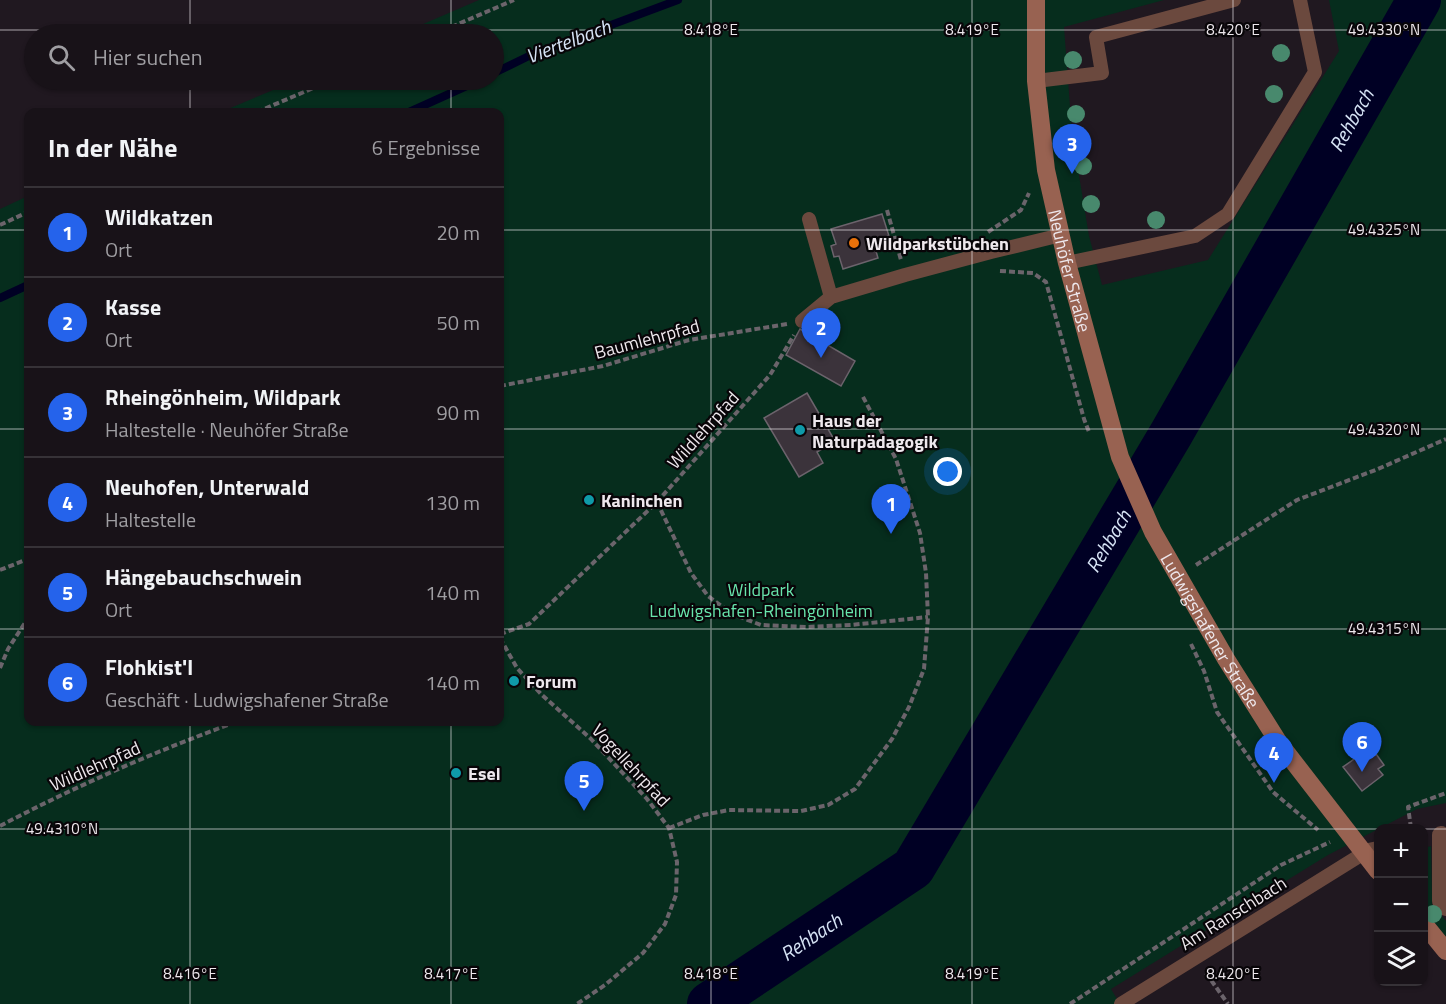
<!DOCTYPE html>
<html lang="de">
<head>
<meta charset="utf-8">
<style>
	body { margin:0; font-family:"Titillium Web",sans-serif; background:#211b21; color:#f1f3f6 }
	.controls { position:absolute; right:18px; bottom:18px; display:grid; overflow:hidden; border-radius:12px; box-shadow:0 2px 4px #0004 }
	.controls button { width:54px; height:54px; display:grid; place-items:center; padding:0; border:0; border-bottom:2px solid #363237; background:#181218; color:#f1f3f6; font:30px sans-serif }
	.you { position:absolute; left:948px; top:472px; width:21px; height:21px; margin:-15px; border:4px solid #fff; border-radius:50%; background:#1a73e8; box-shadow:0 0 0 9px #1a73e833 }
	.badge { display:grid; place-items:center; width:39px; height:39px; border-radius:50%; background:#2563eb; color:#fff; font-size:20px; font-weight:700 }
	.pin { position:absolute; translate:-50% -50px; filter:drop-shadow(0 2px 3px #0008) }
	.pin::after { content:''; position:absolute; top:32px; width:21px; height:18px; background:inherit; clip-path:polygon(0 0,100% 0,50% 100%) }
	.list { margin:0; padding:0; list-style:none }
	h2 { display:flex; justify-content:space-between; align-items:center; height:78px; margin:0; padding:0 24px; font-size:26px }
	h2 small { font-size:20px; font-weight:400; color:#9f9ea2 }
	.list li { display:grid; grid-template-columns:39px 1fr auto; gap:18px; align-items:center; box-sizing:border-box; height:90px; padding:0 24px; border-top:2px solid #363237 }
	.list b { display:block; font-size:22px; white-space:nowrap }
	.list p { margin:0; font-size:20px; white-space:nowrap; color:#9f9ea2 }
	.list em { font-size:20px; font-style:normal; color:#9f9ea2 }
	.icon { flex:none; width:33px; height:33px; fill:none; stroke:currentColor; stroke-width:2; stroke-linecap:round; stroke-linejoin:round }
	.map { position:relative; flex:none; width:1446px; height:1004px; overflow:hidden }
	.search { position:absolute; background:#181218; box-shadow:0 2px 4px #0004; left:24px; top:24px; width:480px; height:66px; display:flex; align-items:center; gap:15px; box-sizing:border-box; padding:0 21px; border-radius:33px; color:#9f9ea2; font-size:22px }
	.panel { position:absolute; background:#181218; box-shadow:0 2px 4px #0004; left:24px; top:108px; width:480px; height:618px; border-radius:12px }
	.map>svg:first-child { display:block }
	.green { fill:#062d1d }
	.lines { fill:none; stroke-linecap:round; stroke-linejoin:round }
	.stream { stroke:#000024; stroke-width:8 }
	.river { stroke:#000024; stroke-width:44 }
	.building { fill:#3b333b; stroke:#6c636c; stroke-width:1.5 }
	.path { stroke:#6b646b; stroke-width:4; stroke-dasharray:6 3; stroke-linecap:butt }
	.lane { stroke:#6b493e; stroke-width:14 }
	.street { stroke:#6b493e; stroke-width:18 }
	.secondary { stroke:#986251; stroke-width:18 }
	.tree { fill:#48896d }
	.ticks { fill:none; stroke:#eee8ed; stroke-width:1.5; stroke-opacity:0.45 }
	.food-dot { fill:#e8710a; stroke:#080508; stroke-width:2 }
	.culture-dot { fill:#0f9aa8; stroke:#080508; stroke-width:2 }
	.labels { text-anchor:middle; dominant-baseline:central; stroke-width:4.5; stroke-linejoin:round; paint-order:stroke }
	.poi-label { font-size:18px; font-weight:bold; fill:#eee8ed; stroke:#080508; text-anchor:start }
	.street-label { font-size:18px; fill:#eee8ed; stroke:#080508 }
	.park-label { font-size:18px; fill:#68e5ac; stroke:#080508 }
	.water-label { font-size:20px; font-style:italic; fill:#d7e4f6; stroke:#080508 }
	.ticks-label { font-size:15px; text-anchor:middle; fill:#eee8ed; stroke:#080508; stroke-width:4.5; stroke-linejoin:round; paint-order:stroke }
</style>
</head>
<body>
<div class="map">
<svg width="1446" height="1004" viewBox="0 0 1446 1004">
	<rect width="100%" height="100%" fill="#201820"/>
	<path class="green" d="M479,0h685l-100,27 8,106 17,103 13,49 106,-25 131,-209 -10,-51h117v803l-29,6 -89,46 -217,134 9,15h-1120v-795l28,-13v526h472v-610h-279l76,-32h197v-46h-94z
		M1431,846l1,58 14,17v16l-22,-27v-62z"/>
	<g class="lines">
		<path class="stream" d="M494,73l39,-19 145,-54
			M409,112l71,-32
			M0,298l28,-13"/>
		<path class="river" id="s1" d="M709,1004l204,-136 258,-434 248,-434"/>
	</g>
	<path class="building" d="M882,214l7,22 -16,5 5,17 -35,11 -4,-13 -5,1 -3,-11 5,-2 -5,-15z
		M800,329l55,32 -14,25 -55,-31z
		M807,393l28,48 -18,11 6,11 -24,14 -35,-59z
		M1371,747l13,18 -6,4 5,6 -21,16 -19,-24z"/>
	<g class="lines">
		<path class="path" d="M435,34l79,-34
			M257,112l75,-32
			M887,210l14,50
			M0,225l28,-13
			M988,232l33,-22 8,-17
			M1000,271l33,2 13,9 38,137 5,13
			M500,386l103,-20 86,-26 98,-16
			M657,502l34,71 17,23 24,18 29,11 45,2 45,-2 77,-8
			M1196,565l101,-65 81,-31 68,-30
			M0,570l28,-11
			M500,634l29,-10 128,-122 113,-127 24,-40
			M500,638l17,30 24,26 50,45 56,60 22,29 8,34 -1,33 -11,29 -22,29 -38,32 -28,19
			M1191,644l13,27 13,41 56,80 45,38
			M0,668l8,-19 20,-31
			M0,826c76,-40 156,-75 236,-104
			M669,828l34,-13 26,-5 72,1 27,-6 27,-16 37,-50 17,-32 15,-38 4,-52 -2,-44 -6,-40 -24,-74 -34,-64
			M1411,828l-3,-21 38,-14
			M1206,973l22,31
			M1070,1004l211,-139 49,-23"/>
		<path class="lane" d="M1036,81l66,-8 -6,-36 138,-37
			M809,219l22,78
			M1067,263l128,-27 33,-22 87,-142 -15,-72
			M802,321l29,-24 74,-22 86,-23 70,-17
			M1121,1004l243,-151"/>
		<path class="street" d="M1441,835v66l5,6
			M1364,853l14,-3"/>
		<g class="secondary">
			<path id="s2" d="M1036,0v81l10,89 21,93 53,194 33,75 73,127 53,84 99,128"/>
			<path d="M1424,924l22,27"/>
		</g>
	</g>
	<g class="tree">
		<circle cx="1281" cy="53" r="9"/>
		<circle cx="1073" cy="60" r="9"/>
		<circle cx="1274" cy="94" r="9"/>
		<circle cx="1076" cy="114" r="9"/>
		<circle cx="1083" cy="166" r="9"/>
		<circle cx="1091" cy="204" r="9"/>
		<circle cx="1156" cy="220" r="9"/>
		<circle cx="1433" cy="914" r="9"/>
	</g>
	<path class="ticks" d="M190,0v34M451,0v34M711,0v1004M972,0v1004M1233,0v1004M0,30h1446M190,80v32M451,80v32M0,230h28M500,230h946M0,429h28M500,429h946M0,629h28M500,629h946M190,722v282M451,722v282M0,829h1378M1424,829h22"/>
	<circle class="food-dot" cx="854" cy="243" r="6"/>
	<g class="culture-dot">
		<circle cx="800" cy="430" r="6"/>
		<circle cx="589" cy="500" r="6"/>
		<circle cx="514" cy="681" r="6"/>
		<circle cx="456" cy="773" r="6"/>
	</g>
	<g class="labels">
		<g class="poi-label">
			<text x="866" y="243">Wildparkstübchen</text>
			<text x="812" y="420">Haus der<tspan x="812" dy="21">Naturpädagogik</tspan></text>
			<text x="601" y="500">Kaninchen</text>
			<text x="526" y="681">Forum</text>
			<text x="468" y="773">Esel</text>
		</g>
		<g class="street-label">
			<text stroke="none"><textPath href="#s2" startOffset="274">Neuhöfer Straße</textPath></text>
			<text transform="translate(647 339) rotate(-15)">Baumlehrpfad</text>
			<text transform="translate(703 430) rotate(-48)">Wildlehrpfad</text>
			<text stroke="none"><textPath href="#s2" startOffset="663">Ludwigshafener Straße</textPath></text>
			<text transform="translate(631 765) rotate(47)">Vogellehrpfad</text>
			<text transform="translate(95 766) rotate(-24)">Wildlehrpfad</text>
			<text transform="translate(1233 913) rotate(-32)">Am Ranschbach</text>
		</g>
		<g class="park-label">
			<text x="761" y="589">Wildpark<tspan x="761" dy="21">Ludwigshafen-Rheingönheim</tspan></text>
		</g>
		<g class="water-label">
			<text transform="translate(568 41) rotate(-21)">Viertelbach</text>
			<text stroke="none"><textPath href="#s1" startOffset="1112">Rehbach</textPath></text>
			<text stroke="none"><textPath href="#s1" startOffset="626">Rehbach</textPath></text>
			<text stroke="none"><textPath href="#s1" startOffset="122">Rehbach</textPath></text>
		</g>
	</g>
	<g class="ticks-label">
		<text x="1384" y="35">49.4330°N</text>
		<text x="711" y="35">8.418°E</text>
		<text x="972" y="35">8.419°E</text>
		<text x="1233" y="35">8.420°E</text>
		<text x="1384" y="235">49.4325°N</text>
		<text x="1384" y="435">49.4320°N</text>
		<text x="1384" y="634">49.4315°N</text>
		<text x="62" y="834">49.4310°N</text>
		<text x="190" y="979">8.416°E</text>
		<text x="451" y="979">8.417°E</text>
		<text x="711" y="979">8.418°E</text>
		<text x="972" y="979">8.419°E</text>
		<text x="1233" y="979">8.420°E</text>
	</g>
</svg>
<div class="controls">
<button>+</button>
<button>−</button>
<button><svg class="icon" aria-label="layers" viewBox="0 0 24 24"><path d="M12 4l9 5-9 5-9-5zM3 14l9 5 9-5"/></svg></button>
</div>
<div class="you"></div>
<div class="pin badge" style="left:891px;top:534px">1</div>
<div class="pin badge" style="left:821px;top:358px">2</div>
<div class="pin badge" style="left:1072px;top:174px">3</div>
<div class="pin badge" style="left:1274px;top:783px">4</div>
<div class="pin badge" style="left:584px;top:811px">5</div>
<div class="pin badge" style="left:1362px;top:772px">6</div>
<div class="search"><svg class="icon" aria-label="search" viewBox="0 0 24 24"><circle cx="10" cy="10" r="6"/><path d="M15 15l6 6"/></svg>Hier suchen</div>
<section class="panel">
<h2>In der Nähe<small>6 Ergebnisse</small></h2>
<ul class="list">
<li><span class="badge">1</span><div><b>Wildkatzen</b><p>Ort</p></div><em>20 m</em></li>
<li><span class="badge">2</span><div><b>Kasse</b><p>Ort</p></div><em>50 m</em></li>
<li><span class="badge">3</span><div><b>Rheingönheim, Wildpark</b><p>Haltestelle · Neuhöfer Straße</p></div><em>90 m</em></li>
<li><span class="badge">4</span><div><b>Neuhofen, Unterwald</b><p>Haltestelle</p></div><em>130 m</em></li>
<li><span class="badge">5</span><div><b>Hängebauchschwein</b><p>Ort</p></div><em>140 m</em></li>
<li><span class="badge">6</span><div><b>Flohkist'l</b><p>Geschäft · Ludwigshafener Straße</p></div><em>140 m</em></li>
</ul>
</section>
</div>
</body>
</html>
